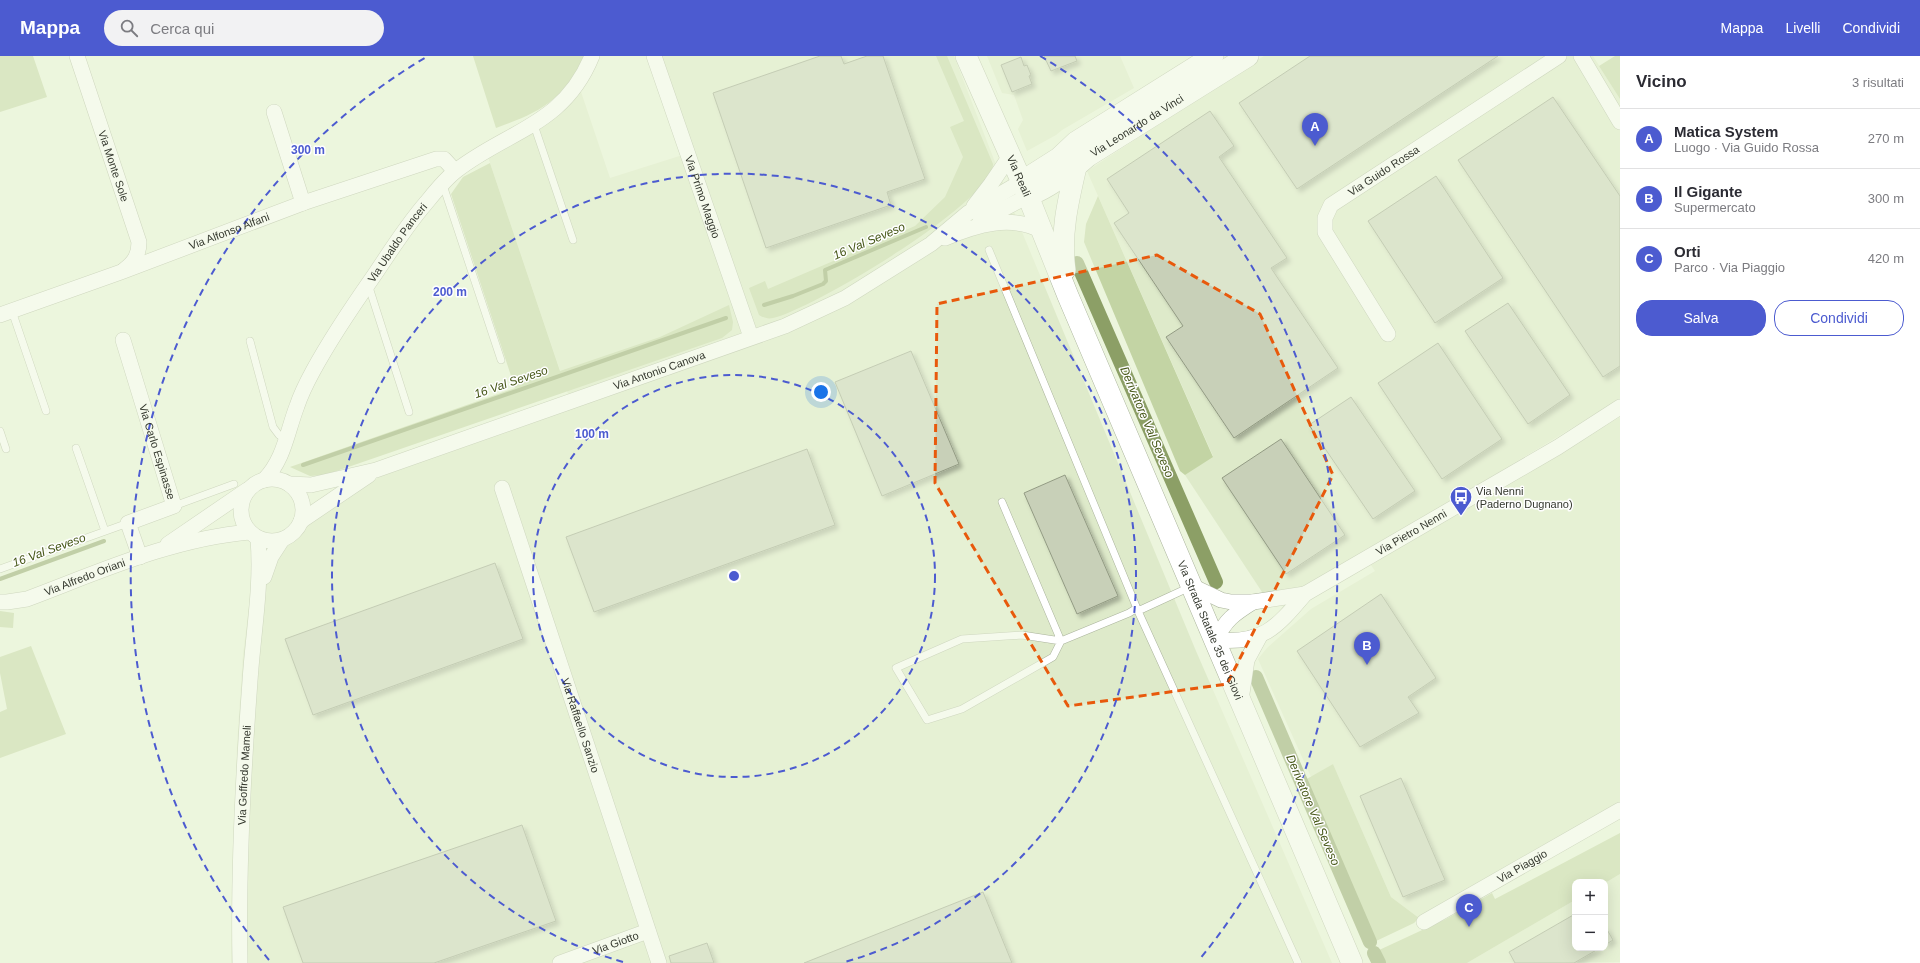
<!DOCTYPE html>
<html lang="it">
<head>
<meta charset="utf-8">
<style>
	body { margin:0; font-family:Helvetica,sans-serif; background:#f2f2f3; color:#2b2b33 }
	.controls { position:absolute; right:12px; bottom:12px; display:grid; overflow:hidden; border-radius:8px; box-shadow:0 4px 16px #0002 }
	.controls button { width:36px; height:36px; display:grid; place-items:center; padding:0; border:0; border-bottom:1px solid #e1e1e2; background:#fff; color:#2b2b33; font:20px sans-serif }
	.you { position:absolute; left:821px; top:336px; width:14px; height:14px; margin:-10px; border:3px solid #fff; border-radius:50%; background:#1a73e8; box-shadow:0 0 0 6px #1a73e833 }
	.badge { display:grid; place-items:center; width:26px; height:26px; border-radius:50%; background:#4c5bd0; color:#fff; font-size:13px; font-weight:700 }
	.pin { position:absolute; translate:-50% -33px; filter:drop-shadow(0 1px 2px #0008) }
	.pin::after { content:''; position:absolute; top:21px; width:14px; height:12px; background:inherit; clip-path:polygon(0 0,100% 0,50% 100%) }
	.list { margin:0; padding:0; list-style:none }
	h2 { display:flex; justify-content:space-between; align-items:center; height:52px; margin:0; padding:0 16px; font-size:17px }
	h2 small { font-size:13px; font-weight:400; color:#7c7c81 }
	.list li { display:grid; grid-template-columns:26px 1fr auto; gap:12px; align-items:center; box-sizing:border-box; height:60px; padding:0 16px; border-top:1px solid #e1e1e2 }
	.list b { display:block; font-size:15px; white-space:nowrap }
	.list p { margin:0; font-size:13px; white-space:nowrap; color:#7c7c81 }
	.list em { font-size:13px; font-style:normal; color:#7c7c81 }
	.actions { display:flex; gap:8px; padding:12px 16px }
	.actions a { flex:1; padding:9px 0; border:1px solid #4c5bd0; border-radius:16px; text-align:center; font-size:14px; color:#4c5bd0 }
	.actions .main { background:#4c5bd0; color:#fff }
	.icon { flex:none; width:22px; height:22px; fill:none; stroke:currentColor; stroke-width:2; stroke-linecap:round; stroke-linejoin:round }
	.map { position:relative; flex:none; width:1620px; height:907px; overflow:hidden }
	header { display:flex; align-items:center; gap:24px; box-sizing:border-box; height:56px; padding:0 20px; background:#4c5bd0; color:#fff }
	header strong { font-size:19px }
	nav { display:flex; gap:22px; margin-inline-start:auto; font-size:14px }
	.search { width:280px; height:36px; background:#f2f2f3; display:flex; align-items:center; gap:10px; box-sizing:border-box; padding:0 14px; border-radius:22px; color:#7c7c81; font-size:15px }
	main { display:flex }
	aside { flex:1; background:#fff }
	.map>svg:first-child { display:block }
	.built { fill:#deeaca }
	.green { fill:#c3d4a4 }
	.lines { fill:none; stroke-linecap:round; stroke-linejoin:round }
	.stream { stroke:#8c9f66; stroke-width:4 }
	.canal { stroke:#8c9f66; stroke-width:14 }
	.building { fill:#c8d0b8; stroke:#939b84; filter:url(#shadow) }
	.service-casing { stroke:#aab39c; stroke-width:8 }
	.minor-casing { stroke:#aab39c; stroke-width:16 }
	.secondary-casing { stroke:#aab39c; stroke-width:22 }
	.service { stroke:#fff; stroke-width:7 }
	.minor { stroke:#fff; stroke-width:15 }
	.secondary { stroke:#fff; stroke-width:21 }
	.marked { fill:none; stroke:#e8590c; stroke-width:3; stroke-dasharray:8 5; stroke-linejoin:round }
	.ring { fill:none; stroke:#4c5bd0; stroke-width:2; stroke-dasharray:7 5 }
	.labels { text-anchor:middle; dominant-baseline:central; stroke-width:3; stroke-linejoin:round; paint-order:stroke }
	.street-label { font-size:11px; fill:#34382e; stroke:#fefefe }
	.poi-label { font-size:11px; fill:#34382e; stroke:#fefefe; text-anchor:start }
	.water-label { font-size:12px; font-style:italic; fill:#475819; stroke:#fefefe }
	.centre { fill:#4c5bd0; stroke:#fefefe; stroke-width:2 }
	.ring-label { font-size:12px; text-anchor:middle; font-weight:bold; fill:#4c5bd0; stroke:#fefefe; stroke-width:3; stroke-linejoin:round; paint-order:stroke }
</style>
</head>
<body>
<header>
<strong>Mappa</strong>
<div class="search"><svg class="icon" aria-label="search" viewBox="0 0 24 24"><circle cx="10" cy="10" r="6"/><path d="M15 15l6 6"/></svg>Cerca qui</div>
<nav><a>Mappa</a><a>Livelli</a><a>Condividi</a></nav>
</header>
<main>
<div class="map">
<svg width="1620" height="907" viewBox="0 0 1620 907">
	<defs>
		<filter id="shadow"><feDropShadow dx="3.5" dy="3.5" stdDeviation="2" flood-color="#0004"/></filter>
	</defs>
	<rect width="100%" height="100%" fill="#ecf5dd"/>
	<path class="built" d="M657,0h297l68,176 174,419 136,312h-1101l6,-218 6,-90 7,-57 36,-52 13,-8 7,-11 73,-50 193,-71 -87,-258 48,-26 43,-45 34,101 79,-25z
		M987,0h133l14,32 -72,42 -6,5 -29,16 -9,-22 5,-9 -9,-25 -12,-2z
		M1264,0h329l27,43v300l-315,190 -41,6 -79,-120 28,-19 -126,-285z
		M1620,361v390l-201,111 -28,-21 -58,-133 -22,13 -53,-118 9,-11 44,-39 64,-38 -4,-6z
		M1620,818v88l-153,1 108,-63v48h30v-65z"/>
	<path class="green" d="M0,0h33l14,41 -47,15z
		M473,0h112c-24,45 -42,55 -89,72z
		M936,0h11l46,108c0,38 -182,146 -220,154 -5,1 -9,0 -14,-3l-10,-27 16,-7 3,8 147,-63 30,-29 18,-40 -13,-30 14,-6z
		M1615,0h5v43l-21,-33z
		M490,107l70,208 100,-34 69,-32 4,17 -1,8 -10,8 -397,137 -15,1 -20,-9 225,-79 -64,-194 12,-17z
		M1098,140l115,261 -28,18 -5,-4 -96,-229 2,-18z
		M0,555l14,2 -1,15 -13,-1z
		M31,590l35,88 -66,24v-46l7,-3 -7,-36v-16z
		M1333,708l58,133 28,21 -5,5 -40,19 -69,-162z
		M1620,777v41l-15,9 -30,-1v18l-108,63h-85l-5,-12 69,-32 46,-26 3,6z"/>
	<g class="lines">
		<path class="stream" d="M764,249l29,-9 30,-12 3,-3 -1,-11 101,-43
			M303,409l423,-147
			M0,523l104,-38"/>
		<path class="canal" d="M1077,207l139,319
			M1256,621l114,265
			M1374,897l5,10"/>
	</g>
	<path class="building" d="M820,0h21l3,8 23,-8h16l42,123 -38,13 4,13 -125,43 -53,-155z
		M1044,0h31l2,5 -26,10z
		M1310,0h188l-201,133 -58,-86z
		M1021,1l3,9 3,-1 4,10 -2,1 3,8 -20,8 -11,-27z
		M1553,41l67,99v170l-17,11 -145,-217z
		M1210,55l24,35 -15,11 68,101 -16,10 67,100 -104,70 -68,-101 17,-11 -69,-103 15,-10 -22,-34z
		M1436,120l67,102 -68,45 -67,-102z
		M1508,247l62,92 -42,29 -63,-93z
		M1438,287l64,96 -60,40 -64,-96z
		M911,295l48,113 -77,32 -47,-114z
		M1351,341l64,94 -42,28 -64,-94z
		M1281,383l64,96 -59,39 -64,-96z
		M807,393l28,76 -241,87 -28,-75z
		M1065,419l53,121 -41,18 -53,-121z
		M495,507l28,76 -210,76 -28,-76z
		M1381,538l55,84 -28,19 11,16 -59,34 -63,-96z
		M1401,722l44,102 -42,17 -43,-101z
		M522,769l34,96 -122,42h-131l-20,-56z
		M983,836l29,71h-208z
		M1575,858v34h25l-26,15h-59l-6,-11z
		M1605,870l8,14 -8,5z
		M707,887l7,20h-43l-2,-7z"/>
	<g class="lines">
		<g class="service-casing">
			<path id="service" d="M534,69l39,115
				M443,129l58,175
				M989,194l149,361 160,352
				M368,228l41,128
				M12,255l34,100
				M250,285l23,86 6,8 7,5
				M0,375l6,18
				M76,392l29,83
				M1002,446l59,139 -39,-6 -60,4 -66,29 31,52 35,-11 91,-52 8,-16 68,-28 8,-5
				M174,450l60,-22
				M0,513l128,-46
				M1138,555l52,-24"/>
		</g>
		<g class="minor-casing">
			<g id="minor">
				<path id="s1" d="M77,0l62,186c0,12 -4,20 -15,28"/>
				<path id="s2" d="M654,0l97,281"/>
				<path d="M1581,0l39,66"/>
				<path d="M274,56l29,91"/>
				<path d="M974,150l17,-22 19,-28"/>
				<path d="M980,165l48,-25"/>
				<path d="M945,182c31,-13 66,-24 97,-7"/>
				<path id="s3" d="M0,259l121,-43 182,-69 133,-44h8l11,12"/>
				<path id="s4" d="M1388,278l-63,-102v-14l6,-13 228,-149"/>
				<path id="s5" d="M123,284l51,166 -46,17 12,34"/>
				<circle cx="272" cy="454" r="31"/>
				<path id="s6" d="M264,424c20,-20 23,-48 33,-74 4,-12 10,-24 16,-35 18,-33 39,-64 60,-94 17,-25 33,-51 53,-74 9,-11 19,-24 31,-33 52,-40 107,-45 135,-114"/>
				<path id="s7" d="M289,428l22,1 65,-15 409,-144 60,-28 86,-54 37,-31 53,-31"/>
				<path id="s8" d="M502,432l157,475"/>
				<path d="M301,465l68,-46"/>
				<path d="M168,488l79,-54"/>
				<path d="M264,521l7,-20 11,-17"/>
				<path d="M1192,530l29,14 10,2h22l52,-8"/>
				<path id="s9" d="M0,546h7l20,-3c72,-27 144,-60 222,-67"/>
				<path id="s10" d="M1253,546c-19,12 -28,18 -37,38 47,4 60,-12 89,-46l253,-147 62,-40"/>
				<path d="M1241,644l6,-40 13,-24"/>
				<path id="s11" d="M1424,866l196,-112"/>
				<path id="s12" d="M240,907c-2,-94 3,-188 10,-282 3,-48 12,-94 8,-142"/>
				<path id="s13" d="M560,907l88,-32"/>
			</g>
		</g>
		<g class="secondary-casing">
			<g id="secondary">
				<path id="s14" d="M966,0l62,140 40,100 284,667"/>
				<path d="M1021,126l38,-24 17,-16 137,-86"/>
				<path id="s15" d="M1028,140c22,-9 42,-24 60,-40l160,-100"/>
				<path d="M1065,214c-5,-35 3,-69 11,-103"/>
			</g>
		</g>
		<use href="#service" class="service"/>
		<use href="#minor" class="minor"/>
		<use href="#secondary" class="secondary"/>
	</g>
	<path d="M0 0H1620V907H0ZM1157,199l103,59 73,161 -106,209 -159,22 -133,-223 2,-179z" fill="#ecf5dd" fill-opacity=".55" fill-rule="evenodd"/>
	<path class="marked" d="M1157,199l103,59 73,161 -106,209 -159,22 -133,-223 2,-179z"/>
	<g class="ring">
		<circle cx="734" cy="520" r="201"/>
		<path d="M623 906A402 402 0 1 1 845 906"/>
		<path d="M269 904A603 603 0 0 1 428 0M1040 0A603 603 0 0 1 1199 904"/>
	</g>
	<defs>
		<g id="bus-pin" transform="scale(1.15)"><path d="M0 17L-7.5 6A9.5 9.5 0 1 1 7.5 6Z" fill="#4c5bd0" stroke="#fefefe"/><path d="M-5-6H5V4H4V6H2V4H-2V6H-4V4H-5ZM-3.5-4V0h7V-4ZM-3.5 1.2v1.5H-2V1.2ZM2 1.2v1.5H3.5V1.2Z" fill="#fff"/></g>
	</defs>
	<g fill-rule="evenodd">
		<use href="#bus-pin" x="1461" y="441"/>
	</g>
	<g class="labels">
		<g class="street-label">
			<text stroke="none"><textPath href="#s15" startOffset="130">Via Leonardo da Vinci</textPath></text>
			<text stroke="none"><textPath href="#s1" startOffset="116">Via Monte Sole</textPath></text>
			<text stroke="none"><textPath href="#s4" startOffset="211">Via Guido Rossa</textPath></text>
			<text stroke="none"><textPath href="#s14" startOffset="131">Via Reali</textPath></text>
			<text stroke="none"><textPath href="#s2" startOffset="149">Via Primo Maggio</textPath></text>
			<text stroke="none"><textPath href="#s3" startOffset="244">Via Alfonso Alfani</textPath></text>
			<text stroke="none"><textPath href="#s6" startOffset="274">Via Ubaldo Panceri</textPath></text>
			<text stroke="none"><textPath href="#s7" startOffset="389">Via Antonio Canova</textPath></text>
			<text stroke="none"><textPath href="#s5" startOffset="117">Via Carlo Espinasse</textPath></text>
			<text stroke="none"><textPath href="#s10" startOffset="283">Via Pietro Nenni</textPath></text>
			<text stroke="none"><textPath href="#s9" startOffset="89">Via Alfredo Oriani</textPath></text>
			<text stroke="none"><textPath href="#s14" startOffset="624">Via Strada Statale 35 dei Giovi</textPath></text>
			<text stroke="none"><textPath href="#s8" startOffset="250">Via Raffaello Sanzio</textPath></text>
			<text stroke="none"><textPath href="#s12" startOffset="188">Via Goffredo Mameli</textPath></text>
			<text stroke="none"><textPath href="#s11" startOffset="113">Via Piaggio</textPath></text>
			<text stroke="none"><textPath href="#s13" startOffset="59">Via Giotto</textPath></text>
		</g>
		<g class="poi-label">
			<text x="1476" y="435">Via Nenni<tspan x="1476" dy="13">(Paderno Dugnano)</tspan></text>
		</g>
		<g class="water-label">
			<text transform="translate(869 185) rotate(-23)">16 Val Seveso</text>
			<text transform="translate(511 326) rotate(-19)">16 Val Seveso</text>
			<text transform="translate(1147 366) rotate(67)">Derivatore Val Seveso</text>
			<text transform="translate(49 494) rotate(-20)">16 Val Seveso</text>
			<text transform="translate(1313 754) rotate(67)">Derivatore Val Seveso</text>
		</g>
	</g>
	<circle cx="734" cy="520" r="6" class="centre"/>
	<g class="ring-label">
		<text x="308" y="98">300 m</text>
		<text x="450" y="240">200 m</text>
		<text x="592" y="382">100 m</text>
	</g>
</svg>
<div class="controls">
<button>+</button>
<button>−</button>
</div>
<div class="you"></div>
<div class="pin badge" style="left:1315px;top:90px">A</div>
<div class="pin badge" style="left:1367px;top:609px">B</div>
<div class="pin badge" style="left:1469px;top:871px">C</div>
</div>
<aside>
<h2>Vicino<small>3 risultati</small></h2>
<ul class="list">
<li><span class="badge">A</span><div><b>Matica System</b><p>Luogo · Via Guido Rossa</p></div><em>270 m</em></li>
<li><span class="badge">B</span><div><b>Il Gigante</b><p>Supermercato</p></div><em>300 m</em></li>
<li><span class="badge">C</span><div><b>Orti</b><p>Parco · Via Piaggio</p></div><em>420 m</em></li>
</ul>
<div class="actions"><a class="main">Salva</a><a>Condividi</a></div>
</aside>
</main>
</body>
</html>
